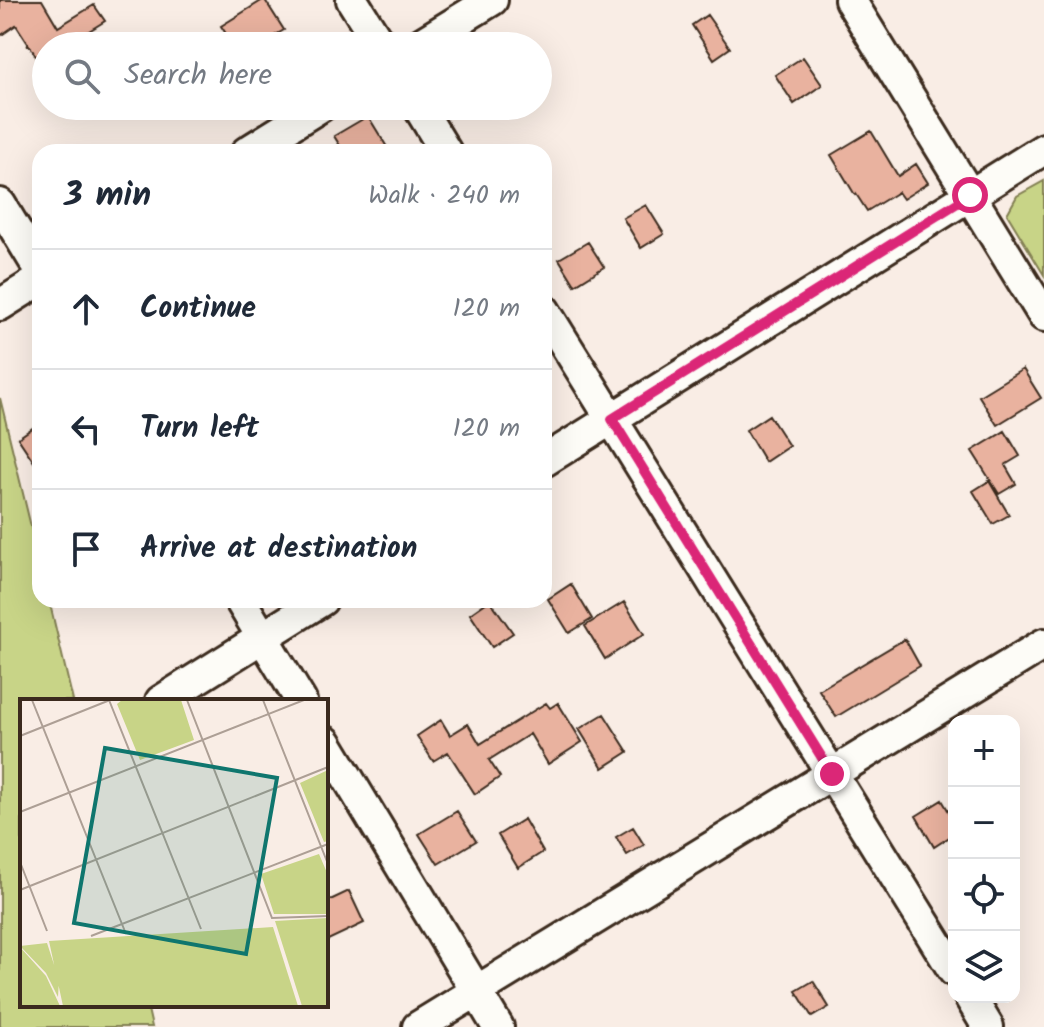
<!DOCTYPE html>
<html lang="en">
<head>
<meta charset="utf-8">
<style>
	body { margin:0; font-family:Kalam,sans-serif; background:#f6f6f7; color:#1f2937 }
	.controls { position:absolute; right:24px; bottom:24px; display:grid; overflow:hidden; border-radius:16px; box-shadow:0 8px 32px #0002 }
	.controls button { width:72px; height:72px; display:grid; place-items:center; padding:0; border:0; border-bottom:2px solid #e0e1e3; background:#fff; color:#1f2937; font:40px sans-serif }
	.stop { position:absolute; width:24px; height:24px; margin:-18px; border:6px solid #db2777; border-radius:50%; background:#fff }
	.stop.end { background:#db2777; border-color:#fff; box-shadow:0 2px 8px #0008 }
	.list { margin:0; padding:0; list-style:none }
	h2 { display:flex; justify-content:space-between; align-items:center; height:104px; margin:0; padding:0 32px; font-size:34px }
	h2 small { font-size:26px; font-weight:400; color:#747a83 }
	.list li { display:grid; grid-template-columns:52px 1fr auto; gap:24px; align-items:center; box-sizing:border-box; height:120px; padding:0 32px; border-top:2px solid #e0e1e3 }
	.list b { display:block; font-size:30px; white-space:nowrap }
	.list em { font-size:26px; font-style:normal; color:#747a83 }
	.icon { flex:none; width:44px; height:44px; fill:none; stroke:currentColor; stroke-width:2; stroke-linecap:round; stroke-linejoin:round }
	.map { position:relative; flex:none; width:1044px; height:1027px; overflow:hidden }
	.search { position:absolute; background:#fff; box-shadow:0 8px 32px #0002; left:32px; top:32px; width:520px; height:88px; display:flex; align-items:center; gap:20px; box-sizing:border-box; padding:0 28px; border-radius:44px; color:#747a83; font-size:30px }
	.panel { position:absolute; background:#fff; box-shadow:0 8px 32px #0002; left:32px; top:144px; width:520px; height:464px; border-radius:24px }
	.map>svg:first-child { display:block }
	.green { fill:#c8d487; stroke:#827f52; stroke-width:2 }
	.building { fill:#e9b29f; stroke:#3b2a1e; stroke-width:2 }
	.lines { fill:none; stroke-linecap:round; stroke-linejoin:round }
	.minor-casing { stroke:#3b2a1e; stroke-width:36 }
	.minor { stroke:#fdfcf7; stroke-width:30 }
	.route { stroke:#db2777; stroke-width:10 }
	.inset-road { fill:none; stroke:#ad9f95; stroke-width:2 }
	.view { fill:#0f766e; fill-opacity:0.15; stroke:#0f766e; stroke-width:4 }
	.inset-edge { fill:none; stroke:#3b2a1e; stroke-width:4 }
</style>
</head>
<body>
<div class="map">
<svg width="1044" height="1027" viewBox="0 0 1044 1027">
	<rect width="100%" height="100%" fill="#f9ede5"/>
	<filter id="ink" filterUnits="userSpaceOnUse"><feTurbulence type="fractalNoise" baseFrequency=".0125" numOctaves="2"/><feDisplacementMap in="SourceGraphic" scale="16" xChannelSelector="R" yChannelSelector="G"/><feConvolveMatrix kernelMatrix="1 2 1 2 8 2 1 2 1" color-interpolation-filters="sRGB"/></filter>
	<g filter="url(#ink)">
		<path class="green" d="M1044,181v94l-37,-61 10,-18z
			M0,398l40,166v36h9l24,101h-51v304h125l5,22h-152z"/>
		<path class="building" d="M0,0h42l16,27 36,-22 11,16 -37,23 1,2h-23v28l-16,-28h-3l2,-1 -13,-20 -16,11z
			M263,0h2l19,30 -27,16h-23l-13,-20z
			M707,15l23,33 -16,11 -22,-34z
			M803,57l19,28 -28,19 -19,-29z
			M368,116l22,36h-46l-10,-16z
			M871,131l27,45 18,-12 12,19 -25,16 -5,-7 -31,19 -11,-17 -1,1 -24,-40z
			M646,205l18,29 -23,14 -18,-30z
			M588,242l16,25 -29,18 -16,-26z
			M1023,369l18,29 -44,27 -18,-29z
			M769,415l20,31 -24,16 -19,-32z
			M40,423v48l-22,-33z
			M1005,431l15,25 -15,9 11,19 -17,10 -27,-43z
			M989,481l20,34 -16,9 -20,-33z
			M571,584l21,35 -23,14 -21,-34z
			M490,600l23,33 -21,14 -22,-33z
			M624,602l20,32 -39,25 -20,-33z
			M905,639l15,27 -84,51 -17,-27z
			M546,703l4,5 8,-5 24,39 -34,22 -18,-30 -41,26 11,17 -25,17 -27,-42 -15,9 -16,-25 24,-16 9,15 18,-11 12,20z
			M604,714l24,38 -25,16 -24,-39z
			M942,800l12,20v14l-20,13 -18,-31z
			M457,811l19,30 -38,23 -19,-30z
			M524,819l19,33 -25,16 -20,-33z
			M633,827l11,18 -17,10 -11,-18z
			M349,891l15,32 -38,18v-39z
			M813,981l16,26 -17,10 -16,-26z"/>
		<g class="lines">
			<g class="minor-casing">
				<path id="minor" d="M352,0l29,46
					M850,0l194,316
					M417,46l75,-46
					M418,106l28,46
					M247,152l74,-46
					M0,204l40,66
					M0,305l40,-25
					M544,310l410,661
					M544,461l500,-312
					M240,600l61,101
					M161,701l161,-101
					M326,742l172,285
					M970,997l18,30
					M418,1027l626,-383"/>
			</g>
			<use href="#minor" class="minor"/>
		</g>
	</g>
	<g class="lines" filter="url(#ink)">
		<path class="route" d="M832,774l-220,-355 358,-224"/>
	</g>
	<g transform="translate(20 699)">
		<rect width="308" height="308" fill="#f9ede5"/>
		<path d="M102,1h59l13,40 -54,20 -23,-56zM308,71v71l-4,1 -24,-59zM299,155l9,21v39h-54l-13,-40zM308,219v88h-26l-27,-85zM253,228l25,79h-235l-14,-65zM27,244l12,37 -1,17 -12,-24 -26,-27zM0,248l26,29 14,30h-40z" fill="#c8d487"/>
		<path class="inset-road" d="M12,1l94,234M89,1l92,229M167,1l85,218 56,-2M243,1l65,164M0,37l90,-36M0,113l284,-112M0,163l27,69M0,191l308,-123M71,237l237,-92"/>
		<path class="view" d="M85,49l172,30 -31,176 -172,-31z"/>
		<rect width="308" height="308" class="inset-edge"/>
	</g>
</svg>
<div class="controls">
<button>+</button>
<button>−</button>
<button><svg class="icon" aria-label="locate" viewBox="0 0 24 24"><circle cx="12" cy="12" r="6"/><path d="M12 2v4M12 18v4M2 12h4M18 12h4"/></svg></button>
<button><svg class="icon" aria-label="layers" viewBox="0 0 24 24"><path d="M12 4l9 5-9 5-9-5zM3 14l9 5 9-5"/></svg></button>
</div>
<div class="stop" style="left:970px;top:195px"></div>
<div class="stop end" style="left:832px;top:774px"></div>
<div class="search"><svg class="icon" aria-label="search" viewBox="0 0 24 24"><circle cx="10" cy="10" r="6"/><path d="M15 15l6 6"/></svg>Search here</div>
<section class="panel">
<h2>3 min<small>Walk · 240 m</small></h2>
<ul class="list">
<li><svg class="icon" aria-label="ahead" viewBox="0 0 24 24"><path d="M12 20V5M6 11l6-6 6 6"/></svg><div><b>Continue</b></div><em>120 m</em></li>
<li><svg class="icon" aria-label="left" viewBox="0 0 24 24"><path d="M17 20v-9H6M10 6l-5 5 5 5"/></svg><div><b>Turn left</b></div><em>120 m</em></li>
<li><svg class="icon" aria-label="arrive" viewBox="0 0 24 24"><path d="M6 21V4h12l-3 4 3 4H6"/></svg><div><b>Arrive at destination</b></div></li>
</ul>
</section>
</div>
</body>
</html>
